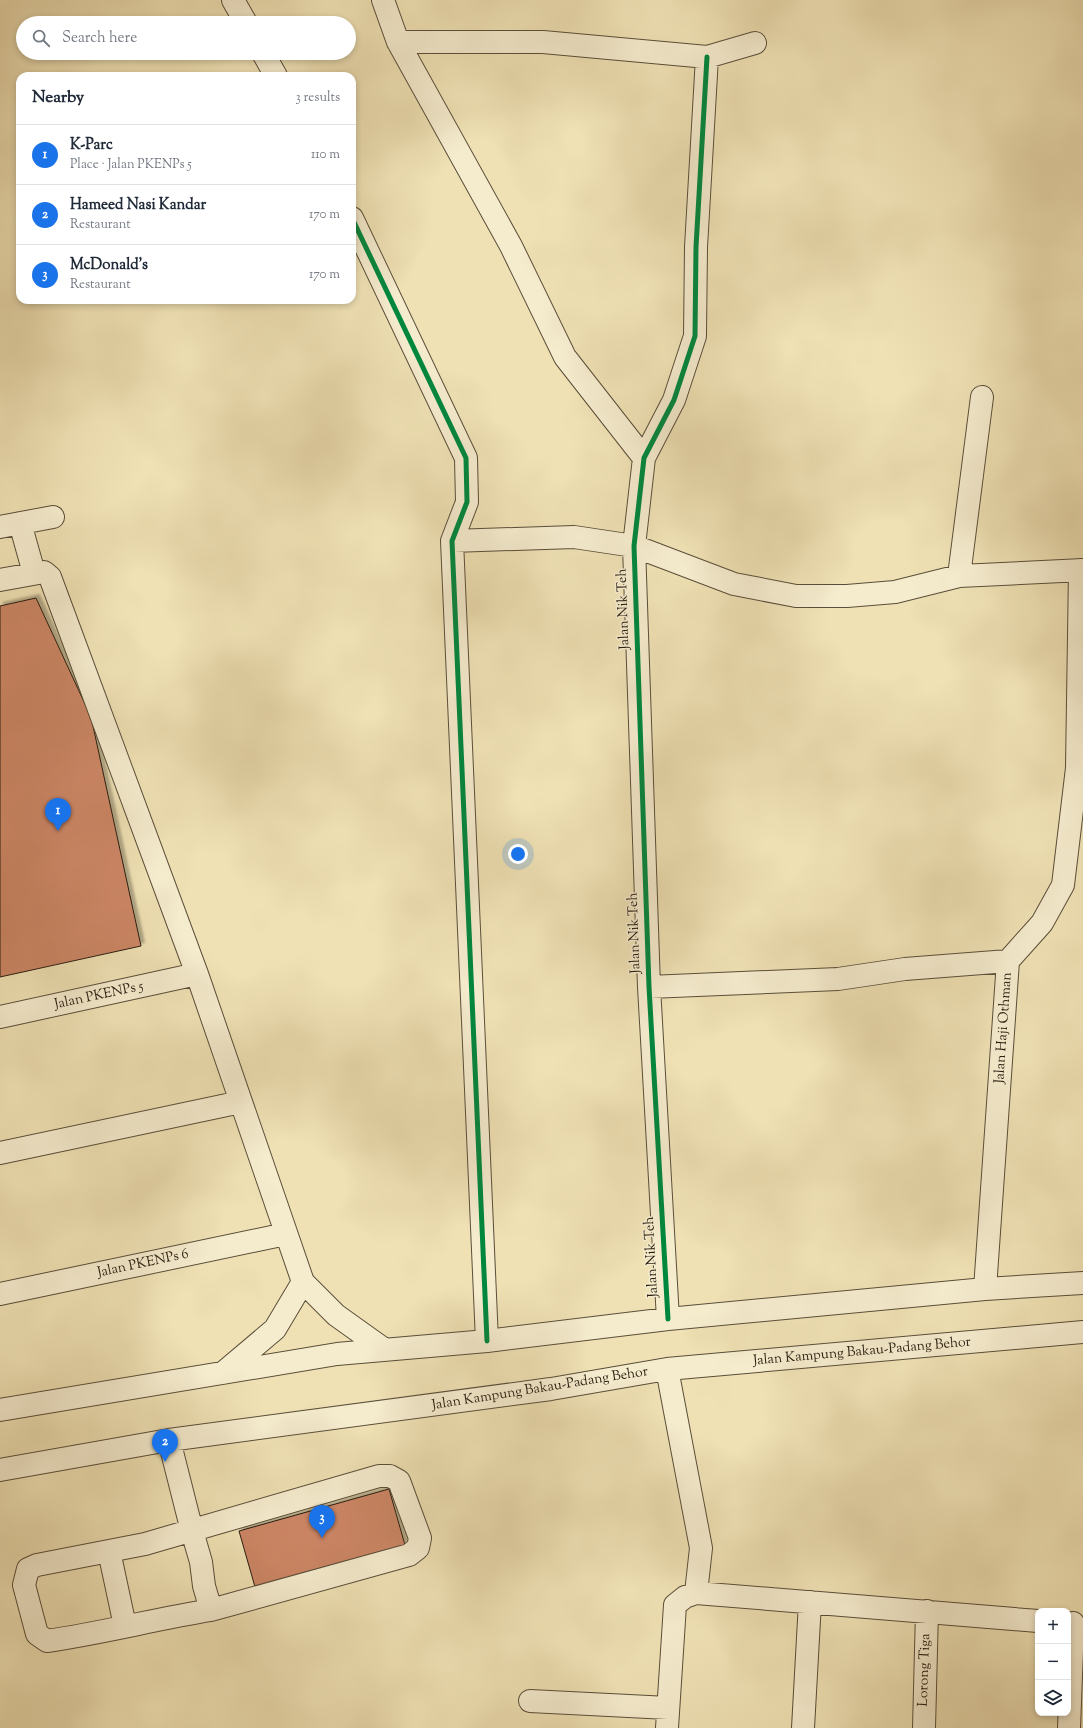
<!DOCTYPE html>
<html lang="en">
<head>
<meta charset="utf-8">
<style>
	body { margin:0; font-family:"Sorts Mill Goudy",serif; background:#f6f6f7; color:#1f2937 }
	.controls { position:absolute; right:12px; bottom:12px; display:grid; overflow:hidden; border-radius:8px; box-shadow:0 2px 6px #0003 }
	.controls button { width:36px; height:36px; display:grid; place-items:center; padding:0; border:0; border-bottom:1px solid #e0e1e3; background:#fff; color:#1f2937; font:20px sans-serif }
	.you { position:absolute; left:518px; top:854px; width:14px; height:14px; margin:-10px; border:3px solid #fff; border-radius:50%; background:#1a73e8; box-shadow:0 0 0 6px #1a73e833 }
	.badge { display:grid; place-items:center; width:26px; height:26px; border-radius:50%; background:#1a73e8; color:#fff; font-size:13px; font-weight:700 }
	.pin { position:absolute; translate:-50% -33px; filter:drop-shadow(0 1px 2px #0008) }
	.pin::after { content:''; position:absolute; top:21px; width:14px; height:12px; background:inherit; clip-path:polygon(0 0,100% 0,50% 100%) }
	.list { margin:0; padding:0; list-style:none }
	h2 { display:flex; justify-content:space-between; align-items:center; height:52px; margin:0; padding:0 16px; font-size:17px }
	h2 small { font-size:13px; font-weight:400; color:#747a83 }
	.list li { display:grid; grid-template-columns:26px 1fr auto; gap:12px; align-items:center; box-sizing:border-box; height:60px; padding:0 16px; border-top:1px solid #e0e1e3 }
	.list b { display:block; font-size:15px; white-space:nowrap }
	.list p { margin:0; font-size:13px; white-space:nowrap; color:#747a83 }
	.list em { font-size:13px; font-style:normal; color:#747a83 }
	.icon { flex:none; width:22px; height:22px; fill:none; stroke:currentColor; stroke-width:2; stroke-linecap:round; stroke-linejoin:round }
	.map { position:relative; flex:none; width:1083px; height:1728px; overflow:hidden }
	.search { position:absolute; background:#fff; box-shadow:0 2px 6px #0003; left:16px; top:16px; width:340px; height:44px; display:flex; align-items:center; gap:10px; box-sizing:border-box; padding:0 14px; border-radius:22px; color:#747a83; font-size:15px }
	.panel { position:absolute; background:#fff; box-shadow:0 2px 6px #0003; left:16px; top:72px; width:340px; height:232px; border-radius:12px }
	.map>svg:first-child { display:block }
	.building { fill:#cc8665; stroke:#291d11; filter:url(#shadow) }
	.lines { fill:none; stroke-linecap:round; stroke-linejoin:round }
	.minor-casing { stroke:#5a4e3a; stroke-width:24 }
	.minor { stroke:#f5ecce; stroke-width:22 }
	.cycleway-casing { stroke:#f5ecce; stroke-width:8 }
	.cycleway { stroke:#00873e; stroke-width:5 }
	.labels { text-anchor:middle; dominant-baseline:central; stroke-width:3; stroke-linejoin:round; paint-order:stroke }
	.street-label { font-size:14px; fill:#291d11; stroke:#f5ecce }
</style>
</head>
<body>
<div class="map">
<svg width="1083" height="1728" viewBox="0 0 1083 1728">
	<defs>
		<filter id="shadow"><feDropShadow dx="3.5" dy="-3.5" stdDeviation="1" flood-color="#0004"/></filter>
	</defs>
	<rect width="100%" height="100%" fill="#efe1b4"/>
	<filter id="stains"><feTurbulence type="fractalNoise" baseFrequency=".005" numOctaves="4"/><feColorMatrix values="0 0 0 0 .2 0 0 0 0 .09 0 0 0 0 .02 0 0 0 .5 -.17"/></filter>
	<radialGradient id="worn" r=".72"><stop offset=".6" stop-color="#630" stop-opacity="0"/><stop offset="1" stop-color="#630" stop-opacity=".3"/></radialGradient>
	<path class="building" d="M36,598l55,119 50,229 -141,31v-371z
		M389,1489l16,56 -150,42 -16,-56z"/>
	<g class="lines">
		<g class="minor-casing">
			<path id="minor" d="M233,0l13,23
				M383,0l15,42 113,204 54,111 79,101
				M398,42h145l164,15 48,-14
				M263,53l13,23
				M352,218l114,240 1,44 -15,39 35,800
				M20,523l14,50
				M0,527l53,-10
				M452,541l122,-4 60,9 100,38 62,12h51l48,-4 64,-16 124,-6
				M959,576l23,-179
				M0,580l44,-8 6,5 147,397 106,308 33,33 49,35
				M649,987l189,-8 67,-10 103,-8
				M0,1017l197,-43
				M0,1153l241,-51
				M985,1289l23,-328 34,-38 21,-38 14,-117 3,-198
				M0,1294l286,-60
				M668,1319l-19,-332 -15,-441 10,-88 30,-58 21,-64 1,-89 11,-190
				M667,1369l34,179 -5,45
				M223,1373l52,-44 28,-47
				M0,1410l337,-56 150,-13 181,-22 317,-30 98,-6
				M169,1440l23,91 9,31 3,24 7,24c-55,9 -109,23 -164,31l-10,-7 -13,-49 4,-16 9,-4 108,-21 234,-68h11l9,5 21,57 -2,10 -9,7 -198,55
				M0,1470l169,-30 382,-51 116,-20 416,-37
				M109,1551l16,75
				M530,1701l138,7
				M667,1728l8,-123 10,-8 11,-4 342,28
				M803,1728l7,-126
				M924,1728l3,-117
				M1069,1728l4,-105"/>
		</g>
		<use href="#minor" class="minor"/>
		<g class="cycleway-casing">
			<path id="cycleway" d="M352,218l114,240 1,44 -15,39 35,800
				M668,1319l-19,-332 -15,-441 10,-88 30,-58 21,-64 1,-89 11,-190"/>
		</g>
		<use href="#cycleway" class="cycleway"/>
	</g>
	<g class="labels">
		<g class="street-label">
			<text transform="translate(624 609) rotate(-92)">Jalan Nik Teh</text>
			<text transform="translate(635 933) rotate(-92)">Jalan Nik Teh</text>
			<text transform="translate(99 996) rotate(-12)">Jalan PKENPs 5</text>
			<text transform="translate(1004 1028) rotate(-86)">Jalan Haji Othman</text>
			<text transform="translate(652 1257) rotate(-93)">Jalan Nik Teh</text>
			<text transform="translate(143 1264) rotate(-12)">Jalan PKENPs 6</text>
			<text transform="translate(862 1352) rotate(-5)">Jalan Kampung Bakau-Padang Behor</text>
			<text transform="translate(540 1389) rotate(-9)">Jalan Kampung Bakau-Padang Behor</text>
			<text transform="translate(925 1670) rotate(-88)">Lorong Tiga</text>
		</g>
	</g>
	<rect width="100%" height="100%" filter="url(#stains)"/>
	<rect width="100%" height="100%" fill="url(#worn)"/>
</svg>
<div class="controls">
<button>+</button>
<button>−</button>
<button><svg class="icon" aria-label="layers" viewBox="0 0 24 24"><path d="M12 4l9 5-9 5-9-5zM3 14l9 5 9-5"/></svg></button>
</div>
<div class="you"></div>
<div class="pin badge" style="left:58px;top:831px">1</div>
<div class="pin badge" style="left:165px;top:1462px">2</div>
<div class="pin badge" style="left:322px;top:1538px">3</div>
<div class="search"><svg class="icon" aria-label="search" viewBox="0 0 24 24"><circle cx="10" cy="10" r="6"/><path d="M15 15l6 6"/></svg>Search here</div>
<section class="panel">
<h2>Nearby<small>3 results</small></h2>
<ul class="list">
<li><span class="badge">1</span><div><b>K-Parc</b><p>Place · Jalan PKENPs 5</p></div><em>110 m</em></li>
<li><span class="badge">2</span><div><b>Hameed Nasi Kandar</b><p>Restaurant</p></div><em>170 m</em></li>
<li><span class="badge">3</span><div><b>McDonald's</b><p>Restaurant</p></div><em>170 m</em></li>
</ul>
</section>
</div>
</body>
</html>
